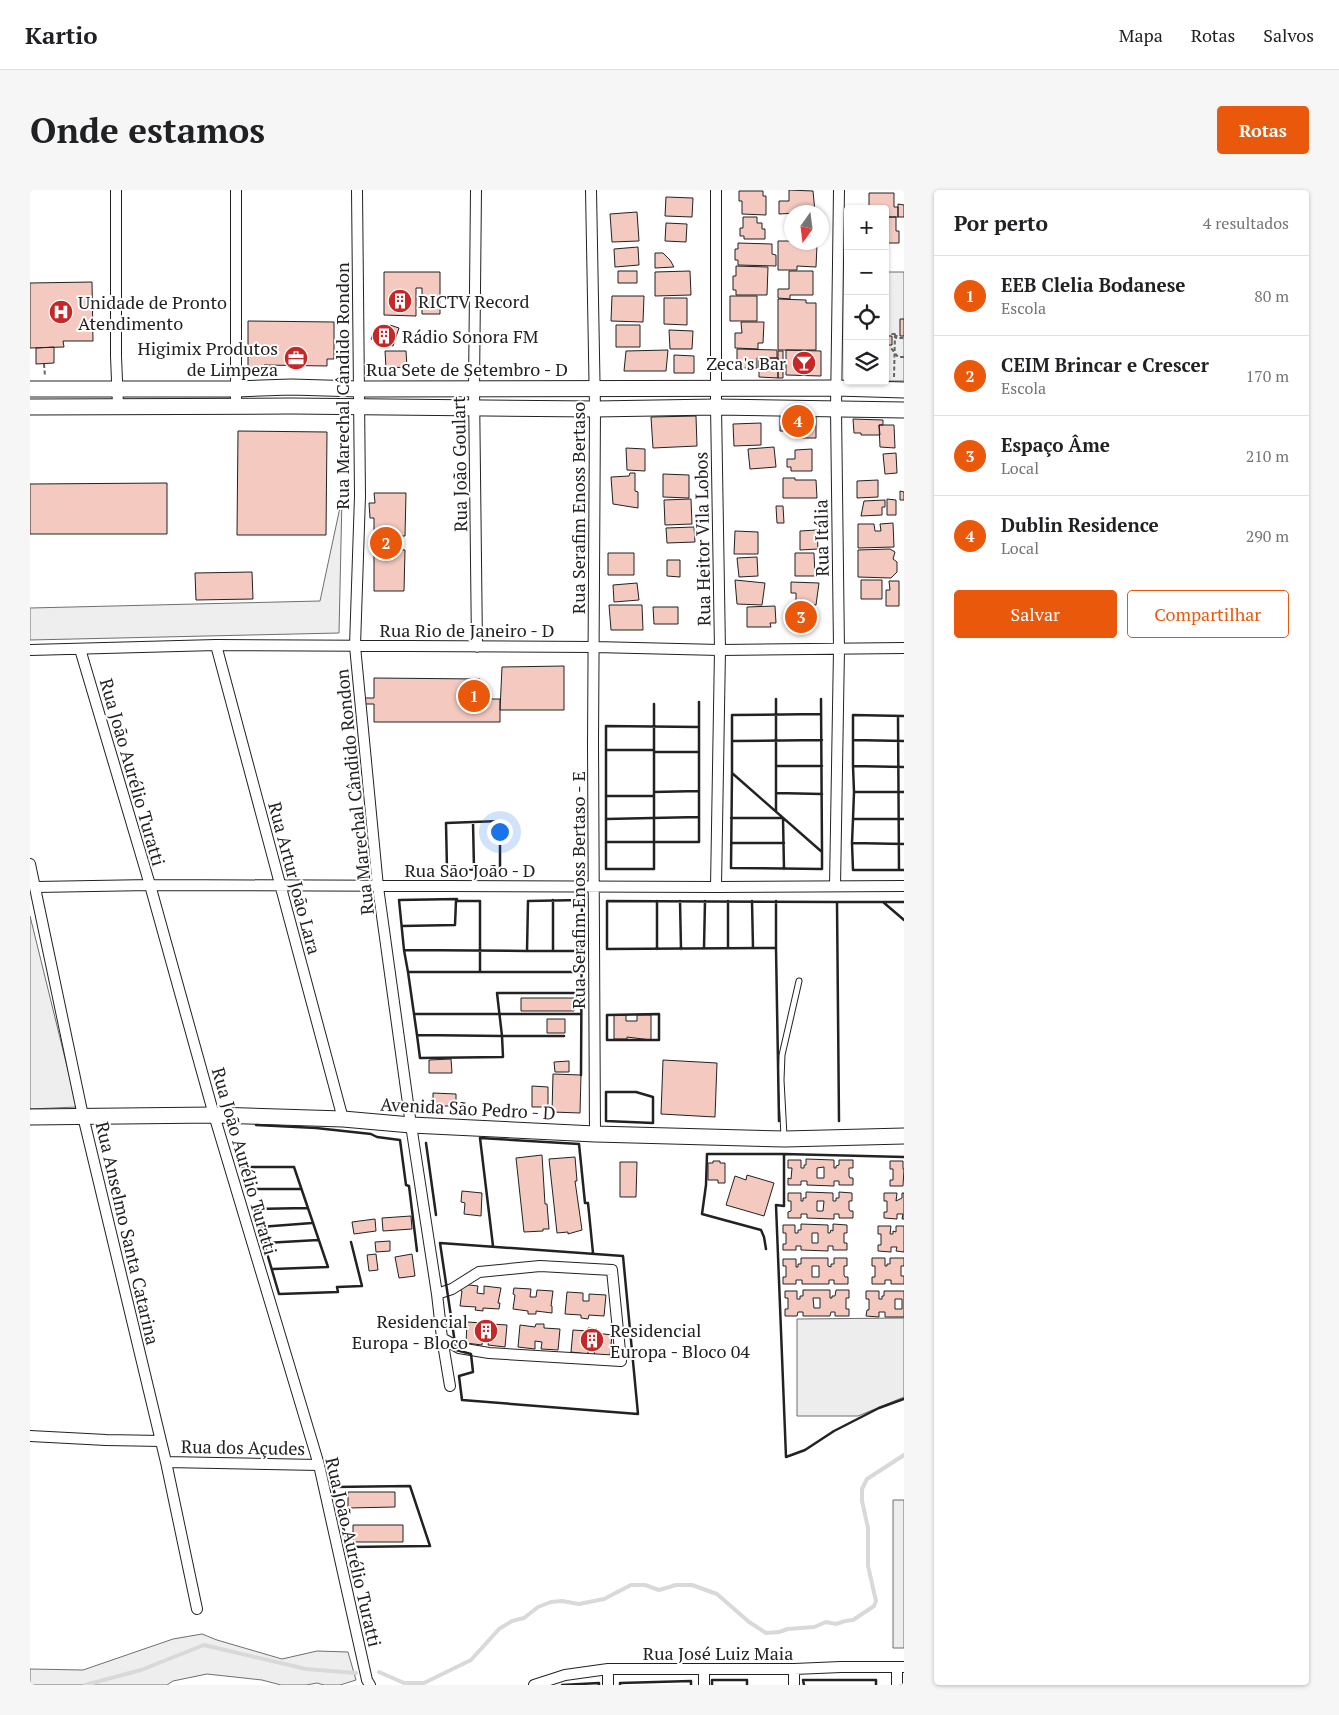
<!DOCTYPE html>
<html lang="pt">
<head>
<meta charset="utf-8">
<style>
	body { margin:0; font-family:"PT Serif",serif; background:#f6f6f6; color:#202124 }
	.controls { position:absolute; right:15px; top:15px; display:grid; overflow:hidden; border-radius:5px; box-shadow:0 1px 4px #0004 }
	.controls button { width:45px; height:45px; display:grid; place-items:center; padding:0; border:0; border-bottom:1px solid #e0e0e0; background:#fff; color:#202124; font:25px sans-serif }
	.compass { position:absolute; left:754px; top:15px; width:45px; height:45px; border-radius:50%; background:#fff; box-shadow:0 1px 4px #0004; rotate:194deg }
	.you { position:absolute; left:469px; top:641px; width:18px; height:18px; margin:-12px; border:4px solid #fff; border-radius:50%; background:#1a73e8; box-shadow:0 0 0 8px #1a73e833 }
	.badge { display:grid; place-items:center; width:32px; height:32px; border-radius:50%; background:#ea580c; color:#fff; font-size:16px; font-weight:700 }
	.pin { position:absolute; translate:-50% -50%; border:2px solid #fff; box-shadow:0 1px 5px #0006 }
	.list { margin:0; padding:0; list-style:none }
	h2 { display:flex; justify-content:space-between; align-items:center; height:65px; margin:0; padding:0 20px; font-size:21px }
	h2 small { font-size:16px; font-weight:400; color:#757577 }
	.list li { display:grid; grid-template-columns:32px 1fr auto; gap:15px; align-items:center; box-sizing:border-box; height:80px; padding:0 20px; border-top:1px solid #e0e0e0 }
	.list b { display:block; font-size:19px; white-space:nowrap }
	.list p { margin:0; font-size:16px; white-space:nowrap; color:#757577 }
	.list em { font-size:16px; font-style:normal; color:#757577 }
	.actions { display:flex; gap:10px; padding:15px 20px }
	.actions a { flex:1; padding:11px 0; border:1px solid #ea580c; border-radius:5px; text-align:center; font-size:18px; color:#ea580c }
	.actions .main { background:#ea580c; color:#fff }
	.icon { flex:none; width:28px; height:28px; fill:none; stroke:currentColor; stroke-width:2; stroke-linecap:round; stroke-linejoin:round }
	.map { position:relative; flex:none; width:874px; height:1495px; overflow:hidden; border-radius:5px }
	header { display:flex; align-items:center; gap:30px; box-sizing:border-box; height:70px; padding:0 25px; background:#fff; border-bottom:1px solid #e0e0e0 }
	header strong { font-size:24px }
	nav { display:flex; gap:28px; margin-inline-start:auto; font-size:18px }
	.intro { display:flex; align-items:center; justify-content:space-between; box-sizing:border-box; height:120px; padding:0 30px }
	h1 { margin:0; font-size:35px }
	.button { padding:12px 22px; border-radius:5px; background:#ea580c; color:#fff; font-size:18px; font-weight:700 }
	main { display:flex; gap:30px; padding:0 30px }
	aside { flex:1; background:#fff; border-radius:5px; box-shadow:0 1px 4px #0004 }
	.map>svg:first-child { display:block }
	.green { fill:#eee; stroke:#6f6f6f }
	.parking { fill:#ededed; stroke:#6f6f6f }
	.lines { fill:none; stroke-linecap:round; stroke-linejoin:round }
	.stream { stroke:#d9d9d9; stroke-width:4 }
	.building { fill:#f3c9c0; stroke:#222; fill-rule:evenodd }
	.lane-casing { stroke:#222; stroke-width:7 }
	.street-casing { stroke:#222; stroke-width:12 }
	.secondary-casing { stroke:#222; stroke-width:17 }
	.path { stroke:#646464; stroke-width:2; stroke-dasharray:4 2.5; stroke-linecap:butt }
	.lane { stroke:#fff; stroke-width:5 }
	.street { stroke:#fff; stroke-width:10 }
	.secondary { stroke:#fff; stroke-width:15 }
	.wall { stroke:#222; stroke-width:2.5 }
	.labels { text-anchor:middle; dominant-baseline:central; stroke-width:4; stroke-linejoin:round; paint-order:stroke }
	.poi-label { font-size:18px; fill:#222; stroke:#fff; text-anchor:start }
	.street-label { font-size:18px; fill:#222; stroke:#fff }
</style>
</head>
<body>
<header>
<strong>Kartio</strong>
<nav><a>Mapa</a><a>Rotas</a><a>Salvos</a></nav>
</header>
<div class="intro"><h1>Onde estamos</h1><a class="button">Rotas</a></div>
<main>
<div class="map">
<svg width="874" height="1495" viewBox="0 0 874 1495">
	<rect width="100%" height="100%" fill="#fff"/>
	<path class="green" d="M815,82h3v109h-3z
		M855,82h19v109h-19z
		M312,308l-3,135 -309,7v-32l290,-7z
		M0,726l47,191 -47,2z
		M172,1444l15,6 65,19 35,-8 31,1 8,28 -16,5h-16l-7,-2 -11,2h-25l-19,-5 -55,-6 -34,7 -6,4h-137v-16l53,1 90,-31z"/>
	<path class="parking" d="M874,1128v79l-46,19h-61v-97z
		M863,1310h11v148h-11z"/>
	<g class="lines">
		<path class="stream" d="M349,1482l25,11h20l47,-23 28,-31 13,-8 12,-3 14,-11 13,-5 11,-1 17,3 25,-5 27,-14h14l14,5 17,-5h16l25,9 32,28 17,11 13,-1 9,-3 26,-2 12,-5 10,2 9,-3 8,-1 21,-14 2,-5 -8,-35v-38l-6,-27v-12l5,-10 37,-24
			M55,1495l56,-15 63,-25 102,24 50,4"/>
	</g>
	<path class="building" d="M759,0l24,1 2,21 -36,2v-13h10z
		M709,1h24v5h3v19l-24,-1v-13h-3z
		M839,3h25v14h4v10h-13v-8h-16z
		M636,7l27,1 -1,19 -27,-1z
		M868,14l6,1v12h-6z
		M607,22l2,29 -27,1 -2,-28z
		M713,27h14v6h5v6h3v10h-21v-3h-4v-8h3z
		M855,27h11v14h3v12h-14z
		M636,33l21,1 -1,18 -21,-1z
		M748,51h14l6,1v3h19l-1,22 -19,-1v4h-19z
		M708,53l34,1v10l4,1v11l-38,-1v-5h-3v-11h3z
		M608,57l1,18 -24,2 -1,-18z
		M625,63h8l7,7 4,7 -19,1z
		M706,76l32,1 -1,28h-31v-5h-3v-14h3z
		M588,81h19v12h-19z
		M660,81l1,24 -36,1v-24z
		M759,81h24v24h-23v4l-12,-1v-9h11z
		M354,82h56v42h-18v-26h-6v28l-32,-1z
		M62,92l1,59h-30l1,6 -34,1v-65z
		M582,106h32l-1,26 -32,-1z
		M700,106h27v25h-27z
		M634,108h23v27l-23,-1z
		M748,109l28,1v3h10v47h-38z
		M870,129h4v17h-4z
		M218,131l86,1v37h-7v7l-63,-1v10l-16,-1z
		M711,132h23l-1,21h-5v6l-23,-1v-15h7z
		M360,135l9,3 -6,18 -22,-7 4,-11 13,4z
		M586,135h24v22h-24z
		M639,140l24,1 -1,18h-22z
		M855,146h7v9h-7z
		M24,157v16l-18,1v-16z
		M707,159l40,1v8h-20v10h-20z
		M638,160l-2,21h-42l2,-20z
		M756,160l35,1v25l-35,-1z
		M355,161h21l1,16 -21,1z
		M748,161h5v27h-5z
		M644,165l20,1v17h-20z
		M729,168h19v20l-19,-1z
		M750,221h36v27h-16l-1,-7h-19z
		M666,226l1,30 -44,2 -2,-31z
		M823,229l30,1v5h-4l1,10h-19v-2h-7z
		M731,233v22l-27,1 -1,-22z
		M849,235h15l1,23 -15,-1z
		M208,241l89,1 -1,103h-89z
		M744,257l2,20 -26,2 -2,-20z
		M596,258l19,1v22l-18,-1z
		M782,259v22h-21v-4h-4v-8h8v-9z
		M866,263l1,20 -12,1 -2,-20z
		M600,283h5v18l3,1v16l-25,-4 -2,-27 18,-1z
		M633,284l26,1v23l-26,-1z
		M753,288h12v2h21l1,18h-34z
		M848,290v17l-21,1v-17z
		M137,293v51h-137v-50z
		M870,301l4,1v8h-4z
		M344,303h32l-1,43h-31v-18h-4l-1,-15h6z
		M661,309l1,25 -27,1 -1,-25z
		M857,309l9,1v15h-9z
		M855,310v7h-3v8l-21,1 3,-15z
		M746,316h7l1,17h-7z
		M863,333l1,24 -36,1v-24h16l1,7h6l-1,-7z
		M664,337l1,15 -28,1 -1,-15z
		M787,340l1,19 -18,1v-19z
		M705,341l23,1v22h-24z
		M344,359l31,1 -1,41h-30z
		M860,359l5,3 -2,7 4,3v10l-6,6 -33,-1v-27z
		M578,363h26v22h-26z
		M765,363h19l1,23h-20z
		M727,367l1,19 -19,1 -2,-19z
		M637,370h13v17l-13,-1z
		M222,382l1,27 -57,1 -1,-27z
		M705,390l30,3 -3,22 -25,-1z
		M831,390h21v19h-21z
		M859,391h10v25h-13v-16h4z
		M761,392l28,1 -3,22 -20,-1v-11h-5z
		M607,393l2,17 -25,2 -1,-17z
		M579,415h33l1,25h-32z
		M745,416l1,17h-6l1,4h-24v-20z
		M623,417h25v17h-24z
		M762,417h19l-1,20 -19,-1z
		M534,476v44h-64l2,-43z
		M344,488l106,1v20h20v23h-126v-18h-10v-6h10z
		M491,808h53v13h-53z
		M584,825h12v6h11v-6h14v25l-24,-3v2h-13z
		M517,829h18v14h-18z
		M421,869l1,14h-23v-13z
		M633,870l54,3 -2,54 -54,-3z
		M539,871v11h-14l-1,-10z
		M523,884l28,1 -1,38 -28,-1z
		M502,896l16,1v20h-16z
		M403,903l23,1v12h-23z
		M512,965l3,49h2l2,25h-6v2l-19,1 -8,-74z
		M545,967l2,24h-2l7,49 -14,4v-2l-11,1 -8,-74z
		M776,969l28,1v8h2v-2l3,-1v-5h14v8h-4v8l1,2h3v7h-14v-4h-5v5l-27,-1v-4h-6v4h-13v-7l3,1 1,-11h-4v-8h13v8h3v-3h2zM794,977v11h-7v-10z
		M683,971h7v2h5v20h-7v-3h-10v-17h5z
		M860,971h13v8h1l-1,17h-13v-6h3v-11h-3z
		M590,972h17l-1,35h-16z
		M717,985l27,8 -10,33 -38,-11 9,-29 11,4z
		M432,1001l20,2 -1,23 -17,-2 1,-11 -4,-1z
		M776,1002l27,1v8h3v-3h3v-6l13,1v8h-3v8l1,2h3v7h-14v-4h-5v5l-27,-1v-4h-6v4h-13v-6l3,-1v-10h-3v-8h13v8h2v-3h3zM787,1011h7l-1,10h-6z
		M854,1003h13l-1,8 6,-3v-5h2v26h-2l1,-5h-6v5l-13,-1v-6h3v-11h-3z
		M381,1026l1,13 -29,2 -1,-13z
		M345,1029l1,12 -22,3 -2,-12z
		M771,1034l27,1v8h2l1,-3 2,1v-7l14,1v8h-3v10h3v7h-14v-4h-5v5l-27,-1v-4h-5v4h-13v-6h3v-11h-3v-8h12v8h3v-3h3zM782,1043h6v10h-6z
		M848,1036h13l-1,8h3v-3l3,1v-6h8v26l-8,-1 1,-4h-6v5l-13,-1v-6h3v-11h-3z
		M360,1051v10l-14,1 -1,-10z
		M346,1064l2,16 -9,1 -2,-16z
		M382,1064l3,22 -16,2 -4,-21z
		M771,1068h27v8l3,1v-3h3v-6h13v8h-3v9l1,2h3v7h-14v-4h-5v4h-27v-4h-6v4h-13v-7h3v-11h-3v-7h13v8h2v-3h3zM782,1076h7v11h-7z
		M842,1068h13v8h2v-2h3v-6h14v8h-3v10h3v8h-13v-4h-6v4h-13v-7h3v-11h-3z
		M431,1094l17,2 -1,7 7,1v-8l17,2 -3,15h2l-1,6 -16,-1v3l-8,-1 1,-3 -16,-1 2,-15h-1z
		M484,1098l17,1 -1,8h6l1,-7 16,1 -2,15h1v7l-16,-2v3h-8v-3l-15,-2 2,-14 -2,-1z
		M773,1100h27v8h2v-2h3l1,-6h13v8h-3v11h3v7h-14v-4h-4l-1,4h-27v-4h-5l-1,4h-12v-7h3v-11h-3v-7h12v8h3v-3h3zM783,1108h7v10h-6z
		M836,1101h13v8h3v-3h2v-5h20v26h-19v-5h-6v5l-13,-1 1,-6h2v-11h-3zM865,1109h7v10h-7z
		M537,1102l16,1v8h6v-7l17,1 -2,21 -15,-1 -1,4 -7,-1v-3l-16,-1z
		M453,1130l8,1v3l16,1 -2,22 -17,-2 1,-7 -6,-1 -1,8 -16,-2 1,-21 16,1z
		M506,1134h8v4l16,1 -2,21 -17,-1 1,-7 -7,-1v8l-17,-2 2,-22 15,2z
		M558,1138l9,1 -1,4 16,2 -2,21 -16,-2 1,-7 -7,-1v8l-17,-2 2,-22 15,1z
		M318,1302h47v15l-47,1z
		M323,1335h50v17h-50z"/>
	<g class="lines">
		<g class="lane-casing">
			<path id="lane" d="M754,946l-3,-56 1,-25 17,-74"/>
		</g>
		<g class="street-casing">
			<path id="street" d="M86,0v166l2,50
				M327,0l3,306 -5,150 23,241 33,238 26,169 5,44 8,48
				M446,0l-2,198 3,259
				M561,0l4,219 -2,335 2,390
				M206,217v-217
				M186,455l127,474
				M50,459l70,236 64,230 105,350 48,215 3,5
				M0,460l186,-5 378,2 126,3 184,-2
				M0,674l53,252 83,346 31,147
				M805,696l4,-237 -3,-240 3,-219
				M6,697l114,-2 566,2 188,-1
				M686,697l4,-237 -4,-243v-217
				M407,1104l15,-5 27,-17 61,-6 72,4 9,91 -132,-8 -30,-5 -17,-10
				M0,1246l76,4 55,1
				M136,1272l153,3
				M578,1479v16
				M674,1479v16
				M764,1479v16
				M504,1495l31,-10 43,-6h186l47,-2h63
				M867,1495v-18"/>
		</g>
		<g class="secondary-casing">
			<path id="secondary" d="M0,199h206l55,-2 68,2 477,-1 68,2
				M0,217l261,-1 304,3 121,-2 188,3
				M0,927l184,-2 129,4 68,6 184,9 190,5 119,-3"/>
		</g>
		<path class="path" d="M855,144h12l-1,4h8
			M855,158h6l7,9h6
			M14,174l1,12
			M864,187l1,-43"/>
		<use href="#lane" class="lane"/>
		<use href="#street" class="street"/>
		<use href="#secondary" class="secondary"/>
		<path class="wall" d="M791,509l1,153
			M624,514v165h-48v-27h93v-140
			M868,526l1,154
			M874,526l-51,-1v51l51,1
			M823,550l51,1
			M703,551l89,-1
			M576,560h48
			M624,562h45
			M746,576h46
			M823,576l1,26
			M702,583l90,79v17l-91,-1z
			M702,585v-60l89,-1
			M624,602l45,-1
			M874,602h-50l-1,27h51
			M746,603l46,1
			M576,606h48
			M746,621v-112
			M701,628h52l1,51
			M576,629l93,-2
			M470,631v48l-53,1 -1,-47z
			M443,632l1,47
			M576,652v-116l93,1
			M701,653h53
			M822,653l1,-24
			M874,654l-52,-1 1,27h51
			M650,711l1,48
			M698,711v47
			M722,711l1,47
			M746,711v47l-169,1v-48l230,1
			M853,712h21
			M372,736l53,-1 1,-24
			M674,758l1,-47
			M746,758l3,173
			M627,759v-48
			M374,760l4,22h72v-71h-24l1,-2 -58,1 5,50 123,1
			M523,761v-51
			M378,782l6,42h167
			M450,782h101
			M384,824l3,21 85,1 1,21 -83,1 -3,-23
			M629,824v26h-52v-25z
			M534,846h-62l-5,-43h84
			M551,885l1,-175 -54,1 -1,50h54
			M576,902h30l17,5v26l-47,-2z
			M809,931l-2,-219h46l21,18
			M226,935l60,3 55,6 6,3 23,3 6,45 3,1 8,65
			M396,953l10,72
			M874,967l-120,-3v52l-8,-1 10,252 19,-7 29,-19 45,-23 25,-9
			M277,1018l-53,1 25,85 59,-2 -1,-5 25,-1 -11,-44
			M230,1037l52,-4
			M235,1053l53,-3
			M410,1053l183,13 15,158 -176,-14 -3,-24 14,-4 -2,-18 -15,-4z
			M463,1056l-13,-108 99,6 6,59h3l5,50
			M736,1059l-2,-12 -3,-7 -59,-16 4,-29 1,-31h77
			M243,1079l55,-2 -34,-100h-53l5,18h2l1,4h52
			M380,1296l20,60 -82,1 -15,-60z
			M532,1495l37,-2v2
			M590,1495v-2l71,-2v4
			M682,1495v-5h35v5
			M774,1495l-1,-5h73v5"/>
	</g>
	<defs>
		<g id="building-disc" transform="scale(1.25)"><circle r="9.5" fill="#c62828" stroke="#fff"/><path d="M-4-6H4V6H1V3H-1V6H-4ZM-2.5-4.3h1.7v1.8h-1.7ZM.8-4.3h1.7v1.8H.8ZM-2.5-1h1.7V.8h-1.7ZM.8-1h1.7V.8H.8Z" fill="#fff"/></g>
		<g id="hospital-disc" transform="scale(1.25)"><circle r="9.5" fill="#c62828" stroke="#fff"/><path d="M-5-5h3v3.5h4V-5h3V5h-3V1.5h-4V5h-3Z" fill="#fff"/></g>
		<g id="office-disc" transform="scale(1.25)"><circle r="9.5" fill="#c62828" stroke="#fff"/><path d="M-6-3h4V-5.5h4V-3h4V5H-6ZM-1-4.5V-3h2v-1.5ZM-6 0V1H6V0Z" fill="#fff"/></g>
		<g id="bar-disc" transform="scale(1.25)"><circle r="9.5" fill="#c62828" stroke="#fff"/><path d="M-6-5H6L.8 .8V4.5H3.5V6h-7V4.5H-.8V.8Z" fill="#fff"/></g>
	</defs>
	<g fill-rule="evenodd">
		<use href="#building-disc" x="370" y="111"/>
		<use href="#hospital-disc" x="31" y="122"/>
		<use href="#building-disc" x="354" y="146"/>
		<use href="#office-disc" x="266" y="168"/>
		<use href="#bar-disc" x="774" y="173"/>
		<use href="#building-disc" x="456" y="1141"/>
		<use href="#building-disc" x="562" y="1150"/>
	</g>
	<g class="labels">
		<g class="poi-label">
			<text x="388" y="111">RICTV Record</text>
			<text x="48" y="112">Unidade de Pronto<tspan x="48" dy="21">Atendimento</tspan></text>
			<text x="372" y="146">Rádio Sonora FM</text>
			<text x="248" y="158" text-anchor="end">Higimix Produtos<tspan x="248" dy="21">de Limpeza</tspan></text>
			<text x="756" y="173" text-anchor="end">Zeca's Bar</text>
			<text x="438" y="1131" text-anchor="end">Residencial<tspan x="438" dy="21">Europa - Bloco</tspan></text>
			<text x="580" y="1140">Residencial<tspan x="580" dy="21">Europa - Bloco 04</tspan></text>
		</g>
		<g class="street-label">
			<text x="437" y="179">Rua Sete de Setembro - D</text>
			<text transform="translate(312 196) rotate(-90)">Rua Marechal Cândido Rondon</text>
			<text transform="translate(429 274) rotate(-91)">Rua João Goulart</text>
			<text transform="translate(548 318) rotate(-90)">Rua Serafim Enoss Bertaso</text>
			<text transform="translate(791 348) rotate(-91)">Rua Itália</text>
			<text transform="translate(672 349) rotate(-91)">Rua Heitor Vila Lobos</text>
			<text x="437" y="440">Rua Rio de Janeiro - D</text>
			<text transform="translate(103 582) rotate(74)">Rua João Aurélio Turatti</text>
			<text transform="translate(324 602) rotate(-96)">Rua Marechal Cândido Rondon</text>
			<text x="440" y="680">Rua São João - D</text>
			<text transform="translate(265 688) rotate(75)">Rua Artur João Lara</text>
			<text transform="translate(548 700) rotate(-90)">Rua Serafim Enoss Bertaso - E</text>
			<text transform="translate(438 918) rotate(3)">Avenida São Pedro - D</text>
			<text transform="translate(215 971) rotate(74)">Rua João Aurélio Turatti</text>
			<text transform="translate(98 1043) rotate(77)">Rua Anselmo Santa Catarina</text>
			<text transform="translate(213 1257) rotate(1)">Rua dos Açudes</text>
			<text transform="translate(324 1362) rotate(77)">Rua João Aurélio Turatti</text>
			<text x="688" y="1463">Rua José Luiz Maia</text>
		</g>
	</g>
</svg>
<div class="controls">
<button>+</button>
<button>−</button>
<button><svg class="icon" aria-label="locate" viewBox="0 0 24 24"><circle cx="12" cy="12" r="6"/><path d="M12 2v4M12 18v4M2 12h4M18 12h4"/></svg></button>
<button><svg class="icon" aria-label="layers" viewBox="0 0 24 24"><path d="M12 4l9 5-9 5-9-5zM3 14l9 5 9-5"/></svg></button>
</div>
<svg class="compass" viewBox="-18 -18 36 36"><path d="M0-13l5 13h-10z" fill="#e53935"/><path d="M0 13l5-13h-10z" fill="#757577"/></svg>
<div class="you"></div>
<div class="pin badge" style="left:444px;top:506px">1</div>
<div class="pin badge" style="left:356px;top:353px">2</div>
<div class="pin badge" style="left:771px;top:427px">3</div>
<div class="pin badge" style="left:768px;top:231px">4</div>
</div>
<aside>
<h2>Por perto<small>4 resultados</small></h2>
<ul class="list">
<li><span class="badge">1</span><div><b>EEB Clelia Bodanese</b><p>Escola</p></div><em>80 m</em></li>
<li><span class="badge">2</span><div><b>CEIM Brincar e Crescer</b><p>Escola</p></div><em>170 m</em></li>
<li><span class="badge">3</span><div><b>Espaço Âme</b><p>Local</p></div><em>210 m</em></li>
<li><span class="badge">4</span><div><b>Dublin Residence</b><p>Local</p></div><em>290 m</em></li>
</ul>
<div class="actions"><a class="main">Salvar</a><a>Compartilhar</a></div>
</aside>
</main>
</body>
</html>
